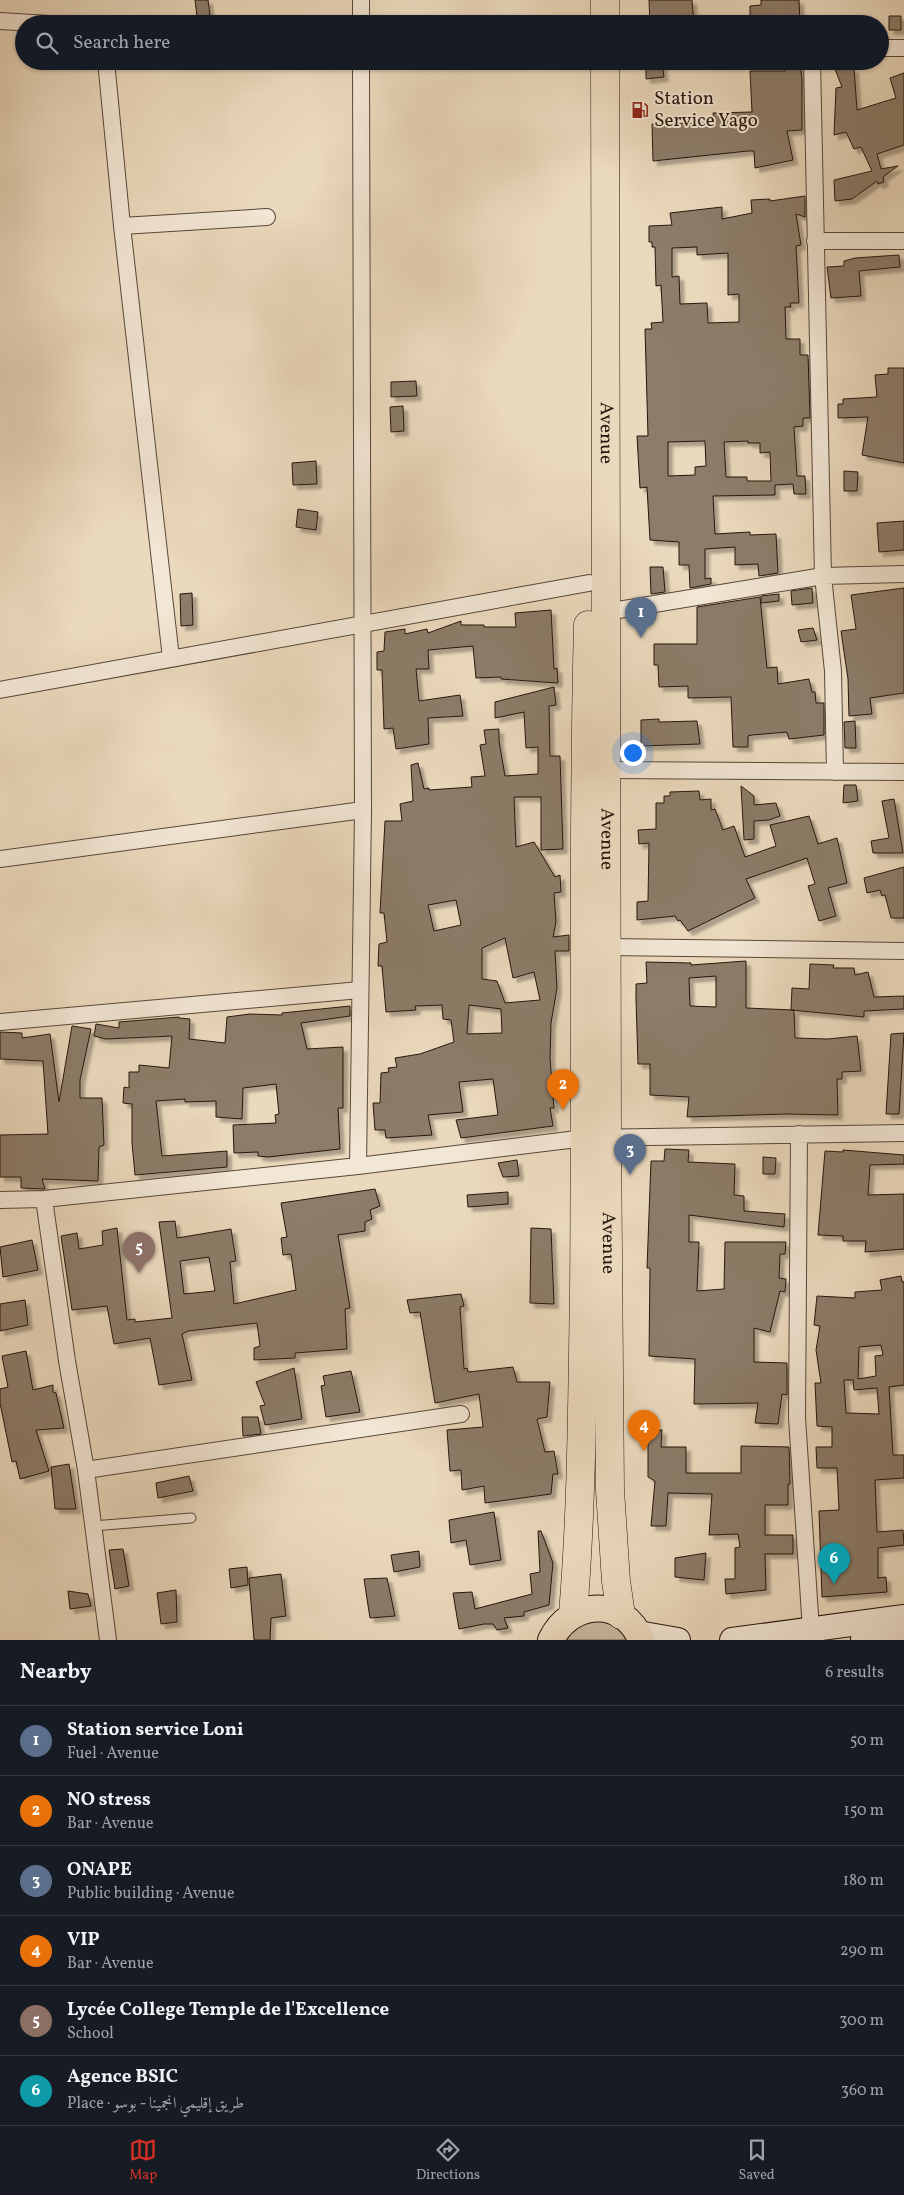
<!DOCTYPE html>
<html lang="en">
<head>
<meta charset="utf-8">
<style>
	body { margin:0; font-family:Vollkorn,Amiri,serif; background:#242831; color:#f1f3f6 }
	.you { position:absolute; left:632px; top:752px; width:18px; height:18px; margin:-12px; border:4px solid #fff; border-radius:50%; background:#1a73e8; box-shadow:0 0 0 8px #1a73e833 }
	.badge { display:grid; place-items:center; width:32px; height:32px; border-radius:50%; background:#d93025; color:#fff; font-size:16px; font-weight:700 }
	.pin { position:absolute; translate:-50% -41px; filter:drop-shadow(0 1px 2px #0008) }
	.pin::after { content:''; position:absolute; top:26px; width:18px; height:15px; background:inherit; clip-path:polygon(0 0,100% 0,50% 100%) }
	.list { margin:0; padding:0; list-style:none }
	h2 { display:flex; justify-content:space-between; align-items:center; height:65px; margin:0; padding:0 20px; font-size:21px }
	h2 small { font-size:16px; font-weight:400; color:#9ea1a6 }
	.list li { display:grid; grid-template-columns:32px 1fr auto; gap:15px; align-items:center; box-sizing:border-box; height:70px; padding:0 20px; border-top:1px solid #363941 }
	.list b { display:block; font-size:19px; white-space:nowrap }
	.list p { margin:0; font-size:16px; white-space:nowrap; color:#9ea1a6 }
	.list em { font-size:16px; font-style:normal; color:#9ea1a6 }
	.icon { flex:none; width:28px; height:28px; fill:none; stroke:currentColor; stroke-width:2; stroke-linecap:round; stroke-linejoin:round }
	.map { position:relative; flex:none; width:904px; height:1640px; overflow:hidden }
	.search { position:absolute; background:#171b24; box-shadow:0 1px 4px #0004; left:15px; right:15px; top:15px; height:55px; display:flex; align-items:center; gap:12px; box-sizing:border-box; padding:0 18px; border-radius:28px; color:#9ea1a6; font-size:19px }
	.sheet { height:485px; background:#171b24 }
	nav { display:flex; justify-content:space-around; align-items:center; box-sizing:border-box; height:70px; border-top:1px solid #363941; background:#171b24; font-size:14px; color:#9ea1a6 }
	nav a { display:grid; justify-items:center; gap:2px }
	nav .on { color:#d93025 }
	.map>svg:first-child { display:block }
	.green { fill:#cab89f; stroke:#786756 }
	.building { fill:#8c7b69; stroke:#26160d; fill-rule:evenodd; filter:url(#shadow) }
	.lines { fill:none; stroke-linecap:round; stroke-linejoin:round }
	.lane-casing { stroke:#574739; stroke-width:11 }
	.street-casing { stroke:#574739; stroke-width:18 }
	.secondary-casing { stroke:#26160d; stroke-width:26 }
	.primary-casing { stroke:#26160d; stroke-width:28 }
	.highway-casing { stroke:#26160d; stroke-width:29 }
	.lane { stroke:#f2e6d4; stroke-width:9 }
	.street { stroke:#f2e6d4; stroke-width:16 }
	.secondary { stroke:#f2e6d4; stroke-width:24 }
	.primary { stroke:#ebd9bd; stroke-width:26 }
	.highway { stroke:#ebd9bd; stroke-width:28 }
	.labels { text-anchor:middle; dominant-baseline:central; stroke-width:4; stroke-linejoin:round; paint-order:stroke }
	.poi-label { font-size:19px; fill:#26160d; stroke:#f2e6d4; text-anchor:start }
	.street-label { font-size:19px; fill:#26160d; stroke:#f2e6d4 }
</style>
</head>
<body>
<div class="map">
<svg width="904" height="1640" viewBox="0 0 904 1640">
	<defs>
		<filter id="shadow"><feDropShadow dx="4.5" dy="4.5" stdDeviation="1" flood-color="#0004"/></filter>
	</defs>
	<rect width="100%" height="100%" fill="#ebd9bd"/>
	<filter id="stains"><feTurbulence type="fractalNoise" baseFrequency=".004" numOctaves="4"/><feColorMatrix values="0 0 0 0 .2 0 0 0 0 .09 0 0 0 0 .02 0 0 0 .5 -.17"/></filter>
	<radialGradient id="worn" r=".72"><stop offset=".6" stop-color="#630" stop-opacity="0"/><stop offset="1" stop-color="#630" stop-opacity=".3"/></radialGradient>
	<path class="green" d="M590,1619l26,4 15,17h-69z"/>
	<path class="building" d="M195,0h13l2,15 -13,2z
		M649,0h43l2,24h-44z
		M761,0h38l1,24 -50,-1v-17l11,-1z
		M889,16h12v14h-12z
		M662,62l2,15 -18,2v-16z
		M785,64h15l2,15v51l-15,1 6,29 -38,8 -1,-17h-6l-95,10 -1,-37 45,-1v-4h17l-1,-6 39,-1 -2,-41h35z
		M854,68l3,42 39,-12 -6,-20 14,-5v72l-27,9 4,15 17,-3 -15,11 1,5 -6,2 -1,-3 -25,18 -17,2 -1,-21 38,-9 -11,-24 -7,2 -8,-17 -12,3 2,-47 6,-1 -7,-18z
		M805,196v21l-9,-3 5,31 -5,1 3,57h-9l1,4h-6l1,32h14v16h8l2,63h-7v8l-9,1 3,49h8l1,18h-12l-1,-10 -18,1v10l-62,1 2,38 35,-2v3l26,-1 2,39 -19,3 -1,-12 -23,1v-18l-30,2v30l6,-1v6l-21,4 -1,-23h-10v-23l-29,-2 -3,-53 -7,1 -3,-52h11l-3,-107h7l-1,-6 12,-1 -2,-37 -5,1 -1,-39h-3v-5h-3v-16l23,-1 -2,-12 52,-6v12l30,-6 -1,-13 19,-1v2zM697,247v8l31,-2v42l11,-1v28l-31,1 -1,-20 -27,1 -1,-28 -7,1v-29zM705,441l1,25 -11,1v8l-27,1v-34zM748,441v2h12v10l10,-1 1,29h-24v-4h-21l-2,-35z
		M899,255l1,12 -41,4 2,25 -30,2 -4,-31 17,-1v-5l11,-3z
		M888,368h16v95l-42,-8 6,-38 -30,1v-14h5v-5l34,-2 -2,-22 13,-1z
		M416,381l1,15 -26,1v-15z
		M403,406l1,25 -13,1 -1,-25z
		M316,461l1,23 -24,1 -1,-22z
		M844,471l14,1 -1,19h-13z
		M298,509l20,3 -2,18 -20,-3z
		M904,521v29l-25,2 -2,-29z
		M650,567h13l2,25 -14,2z
		M812,588l1,15 -21,2 -1,-14z
		M904,588v105l-34,5 2,16 -23,2 -1,-37 -7,-48 15,-2 -5,-34z
		M192,593l1,32 -12,1 -1,-32z
		M779,594v7l-18,2v-7z
		M760,597l7,71 10,-1 1,17 31,-5 3,13h3l1,11h8v32l-35,4 -2,-7 -35,3 -4,1v11h-15l-2,-50 -43,1v-12l-29,1 -1,-22h-4v-21h43v-37z
		M551,610l3,59 3,-1 1,15 -57,-4v-2l-25,1 -3,-32 -45,4 1,19h-13l3,32 41,-6 3,21 -35,2 1,26 -33,5 -3,-21 -9,1 -2,-59h-5v-18l7,-1 1,-19 20,-3v5l22,-5 1,4 33,-12v4h23v2h32l-1,-14z
		M813,628l4,12 -16,2 -3,-12z
		M554,687l2,18 -7,1 1,50h10l3,93 -22,1v-53h-27l2,50 18,-5 21,35 5,-2 1,17 -7,1 2,29 -3,15 16,-2v16h-14l2,37 -6,35 -1,35 4,50h-4l3,18 -92,12 -5,-18 42,-5 -5,-36 -34,3 4,30 -35,3 4,20 -46,3 -1,-8h-10l-2,-27h7l1,-30 8,-1 -1,-4 9,-1 -2,-9 25,-4 34,-12 -3,-22 -8,-1 -1,-14 -27,1 1,4 -30,2 -4,-46h-4l1,-22 8,-2 -3,-29h-4l5,-92h17l-2,-17 13,-3 -2,-36 7,-2 6,26 5,-1v2l43,-3 -1,-10 14,-1 -5,-31 6,-1 -2,-14 15,-1v12l6,35 33,-2v-27l-12,1 -2,-36 -29,6v-16zM456,900l5,25 -27,6 -6,-26zM505,938l8,40 21,-6 6,28 -35,3 -8,-22 -15,-2v-31zM469,1005l32,4 1,24 -35,1z
		M659,719v3l38,-1 3,23 -59,2v-26z
		M855,721l1,27h-11l-1,-26z
		M844,785h12l2,16 -15,2z
		M741,786l13,10v9l22,-2 4,13 -11,4 -15,1v18l-10,1z
		M699,791l1,9 11,-1v11l4,-1 8,21 11,-4 11,31 31,-11 -6,-21 39,-9 9,28 19,-6 10,45 -19,5 8,28 -17,5 -11,-35 7,-2 -8,-26 -61,21 9,19 -67,33 -8,-11 -2,1 -3,-5 -38,4v-18l11,-1 1,-58 -10,1 -1,-14 18,-1v-26h8v-7h6v-4z
		M894,799l9,54h-30l-2,-12 18,-3 -7,-37z
		M904,867v51h-13l-6,-23 -3,1 -2,-6 -13,3 -3,-15z
		M746,961v47l48,2 1,28 33,1 29,-3 4,35 -19,1v7h-5l1,36 -53,-1 -98,3 2,-20 -39,-2v-31h-12l-2,-64v-16l11,-1 -1,-21 45,1v2zM716,976v31l-26,-1 -1,-28z
		M810,964l24,1 -1,3h21l1,7 13,-3 6,25 30,-1v13l-40,2v6l-73,-7 1,-22 17,1z
		M350,1006v10l-49,7 6,26 36,-2v61h-5l2,41 -72,8 -10,-1v-4l-24,1 -1,-28 43,-2 -1,-8 4,-1 -3,-30 -33,4 -1,31 -26,-2v-16l-31,1v-3l-29,2 6,55 65,-5v16l-92,8 -3,-32v-39l-9,-1 1,-16 5,1v-16h10v-7l30,3 3,-32 -66,3 -12,-3 2,-12 23,4v-6l60,-5v1l11,1 -1,20 36,4 2,-26 23,-3 32,1v-2z
		M72,1026l19,3 -11,51v18h22l2,47 -5,2 -1,34 -56,-2 3,10 -24,-1v-11h-21v-42l48,-1 -5,-73 -43,-2v-27l22,1v5l28,-4 9,68z
		M904,1033l-5,81h-13l5,-80z
		M665,1149l24,1 -1,12 47,2 -1,31 10,1v15l41,3 -1,13 -95,-12v27h10l-2,49 27,-2 1,-47h61l-1,12h-5l-1,24 7,1 -1,13 -5,-1 -10,41 -16,-4v34l33,1v32l-5,-1 -4,30 -23,-1 3,-20 -64,1 1,-45 -46,-3 1,-88h-3l4,-107h13z
		M843,1150l61,5v9l-34,1 -2,30 36,-1v55l-39,3 1,-11h-23v-5l-25,-1 7,-84 18,1z
		M763,1157l13,1 -1,16h-12z
		M517,1160l2,16 -16,1 -5,-14z
		M375,1189l5,17 -10,4 2,9 -7,3v9l-27,4 12,73 -5,1 2,40 -52,4v5l-41,2v-12l6,-2 -3,-23 -69,8 -6,3 10,46 -33,5 -9,-47 -36,6 -7,-38 -35,4 -11,-74 16,-3 2,16 24,-4 -1,-14 15,-3 10,92 8,-1v3l37,-4 -13,-96 16,-1 2,17 54,-9 5,32 -6,1 4,42 62,-14 -5,-36 -8,1 -2,-17 6,-1 -6,-34zM209,1257l6,34 -31,3 -4,-33z
		M508,1192v12l-40,3 -1,-12z
		M531,1228l20,1 3,75 -24,-1z
		M32,1240l6,30 -35,7 -3,-30z
		M901,1276l1,6h2v103l-15,2 4,68h11v23l-29,2 2,52 26,-2 1,15 -26,3v30l8,-1 1,15 -65,5 -3,-86 20,-1 -2,-42h-20l-1,-21h16v-20l-15,-1 -2,-43h6l-5,-33 4,-24 -6,-1 3,-29 38,2v-6l27,-2 -2,-10zM881,1345l2,10 -8,1 1,20 -18,3 1,-32zM844,1380h9l1,10 23,-2 2,26 -33,-1z
		M461,1294l3,12 -4,1 4,62 3,-1 1,4 45,-5 4,15h33l-3,35 -10,2 8,33 9,-1 4,23h-5l-2,20 -66,9 -1,-17 -22,4 -1,-20 -11,1 -3,-41 36,-3 -4,-33 -44,9 -15,-91 -10,1 -3,-13z
		M25,1300l3,25 -28,6v-27z
		M26,1351l7,39 20,-5v7l3,1 8,35 -28,2 13,41 -29,8 -4,-18 -4,1 -12,-59v-14l8,-2 -6,-31z
		M294,1368l8,51 -37,6 -5,-19 5,-1 -9,-23z
		M351,1371l9,41 -34,5 -5,-31 4,-1 -2,-9z
		M242,1417h16l3,17 -18,2z
		M648,1430h14l-1,17h25v26h55v-27l48,1 1,37h-2v21h-23v30h28v19h-28l1,36 -40,4 -1,-15h10v-31l5,-1 -2,-13 -29,1 3,-41 -44,-1 -2,33h-15l4,-45 -7,-4z
		M69,1464l7,45h-21l-4,-42z
		M189,1476l4,15 -35,7 -2,-15z
		M494,1512l7,48 -31,5 -4,-25 -15,3 -2,-23z
		M538,1531h3l12,32 -4,42 -25,7v4l-20,2 4,10 -11,2 -4,-6h-9l-25,5 -6,-36 19,-1 3,17 57,-15 -2,-20 10,-2z
		M123,1549l6,37 -14,3 -6,-39z
		M419,1551l1,16 -26,5 -3,-17z
		M706,1553l-2,27 -29,-3v-19z
		M247,1567l1,18 -17,3 -2,-19z
		M281,1574l5,42 -15,2 -1,22h-16l-5,-62z
		M387,1578l8,38 -25,2 -6,-39z
		M176,1590l1,32 -16,2 -4,-31z
		M68,1591l20,3 3,12 -21,3z"/>
	<g class="lines">
		<g class="lane-casing">
			<path id="lane" d="M93,1526l98,-8"/>
		</g>
		<g class="street-casing">
			<path id="street" d="M361,0v24
				M0,21l49,3
				M880,48h24
				M106,61l16,165 49,432
				M812,61l11,515 10,95 2,101
				M122,226l145,-9
				M815,241h89
				M606,612l217,-36 81,-2
				M0,690l589,-107
				M606,770l298,2
				M0,859l363,-49
				M607,947l297,4
				M0,1022l360,-32
				M799,1134l-2,284 14,212
				M358,1166l5,-356 -2,-749
				M44,1199l23,162 19,109 22,170
				M0,1200l44,-1 314,-33 227,-28 319,-5
				M86,1470l375,-56"/>
		</g>
		<g class="secondary-casing">
			<path id="secondary" d="M638,1633l40,7
				M863,1639l41,-6
				M732,1640l172,-23"/>
		</g>
		<g class="primary-casing">
			<path id="primary" d="M551,1640c19,-40 73,-44 90,0"/>
		</g>
		<g class="highway-casing">
			<g id="highway">
				<path d="M605,24v-24"/>
				<path id="s1" d="M605,61l2,1075 3,354 6,91 5,34"/>
				<path d="M573,1614c9,-108 9,-215 11,-323 2,-222 -2,-444 4,-666"/>
			</g>
		</g>
		<use href="#lane" class="lane"/>
		<use href="#street" class="street"/>
		<use href="#secondary" class="secondary"/>
		<use href="#primary" class="primary"/>
		<use href="#highway" class="highway"/>
	</g>
	<defs>
		<g id="fuel-bare" transform="scale(1.35)"><path d="M-5.5-6h7V0h2V4h1.3V-2.5L3-4.5l.8-.8L6-3V5H2.5V1h-1V6h-7ZM-4.2-4.7v3.2H.2V-4.7Z" fill="#8f2418" stroke="#f2e6d4" stroke-width="2.5" paint-order="stroke"/></g>
	</defs>
	<g fill-rule="evenodd">
		<use href="#fuel-bare" x="640" y="110"/>
	</g>
	<g class="labels">
		<g class="poi-label">
			<text x="654" y="99">Station<tspan x="654" dy="22">Service Yago</tspan></text>
		</g>
		<g class="street-label">
			<text stroke="none"><textPath href="#s1" startOffset="372">Avenue</textPath></text>
			<text stroke="none"><textPath href="#s1" startOffset="778">Avenue</textPath></text>
			<text stroke="none"><textPath href="#s1" startOffset="1182">Avenue</textPath></text>
		</g>
	</g>
	<rect width="100%" height="100%" filter="url(#stains)"/>
	<rect width="100%" height="100%" fill="url(#worn)"/>
</svg>
<div class="you"></div>
<div class="pin badge" style="left:641px;top:638px;background:#5c6f8a">1</div>
<div class="pin badge" style="left:563px;top:1110px;background:#e8710a">2</div>
<div class="pin badge" style="left:630px;top:1175px;background:#5c6f8a">3</div>
<div class="pin badge" style="left:644px;top:1451px;background:#e8710a">4</div>
<div class="pin badge" style="left:139px;top:1273px;background:#8d6e63">5</div>
<div class="pin badge" style="left:834px;top:1584px;background:#0f9aa8">6</div>
<div class="search"><svg class="icon" aria-label="search" viewBox="0 0 24 24"><circle cx="10" cy="10" r="6"/><path d="M15 15l6 6"/></svg>Search here</div>
</div>
<section class="sheet">
<h2>Nearby<small>6 results</small></h2>
<ul class="list">
<li><span class="badge" style="background:#5c6f8a">1</span><div><b>Station service Loni</b><p>Fuel · Avenue</p></div><em>50 m</em></li>
<li><span class="badge" style="background:#e8710a">2</span><div><b>NO stress</b><p>Bar · Avenue</p></div><em>150 m</em></li>
<li><span class="badge" style="background:#5c6f8a">3</span><div><b>ONAPE</b><p>Public building · Avenue</p></div><em>180 m</em></li>
<li><span class="badge" style="background:#e8710a">4</span><div><b>VIP</b><p>Bar · Avenue</p></div><em>290 m</em></li>
<li><span class="badge" style="background:#8d6e63">5</span><div><b>Lycée College Temple de l'Excellence</b><p>School</p></div><em>300 m</em></li>
<li><span class="badge" style="background:#0f9aa8">6</span><div><b>Agence BSIC</b><p>Place · طريق إقليمي انجمينا - بوسو</p></div><em>360 m</em></li>
</ul>
</section>
<nav>
<a class="on"><svg class="icon" aria-label="map" viewBox="0 0 24 24"><path d="M3 6l6-2 6 2 6-2v14l-6 2-6-2-6 2zM9 4v14M15 6v14"/></svg>Map</a>
<a><svg class="icon" aria-label="directions" viewBox="0 0 24 24"><path d="M12 3l9 9-9 9-9-9zM9 14v-3h6M13 9l2 2-2 2"/></svg>Directions</a>
<a><svg class="icon" aria-label="saved" viewBox="0 0 24 24"><path d="M7 4h10v16l-5-4-5 4z"/></svg>Saved</a>
</nav>
</body>
</html>
